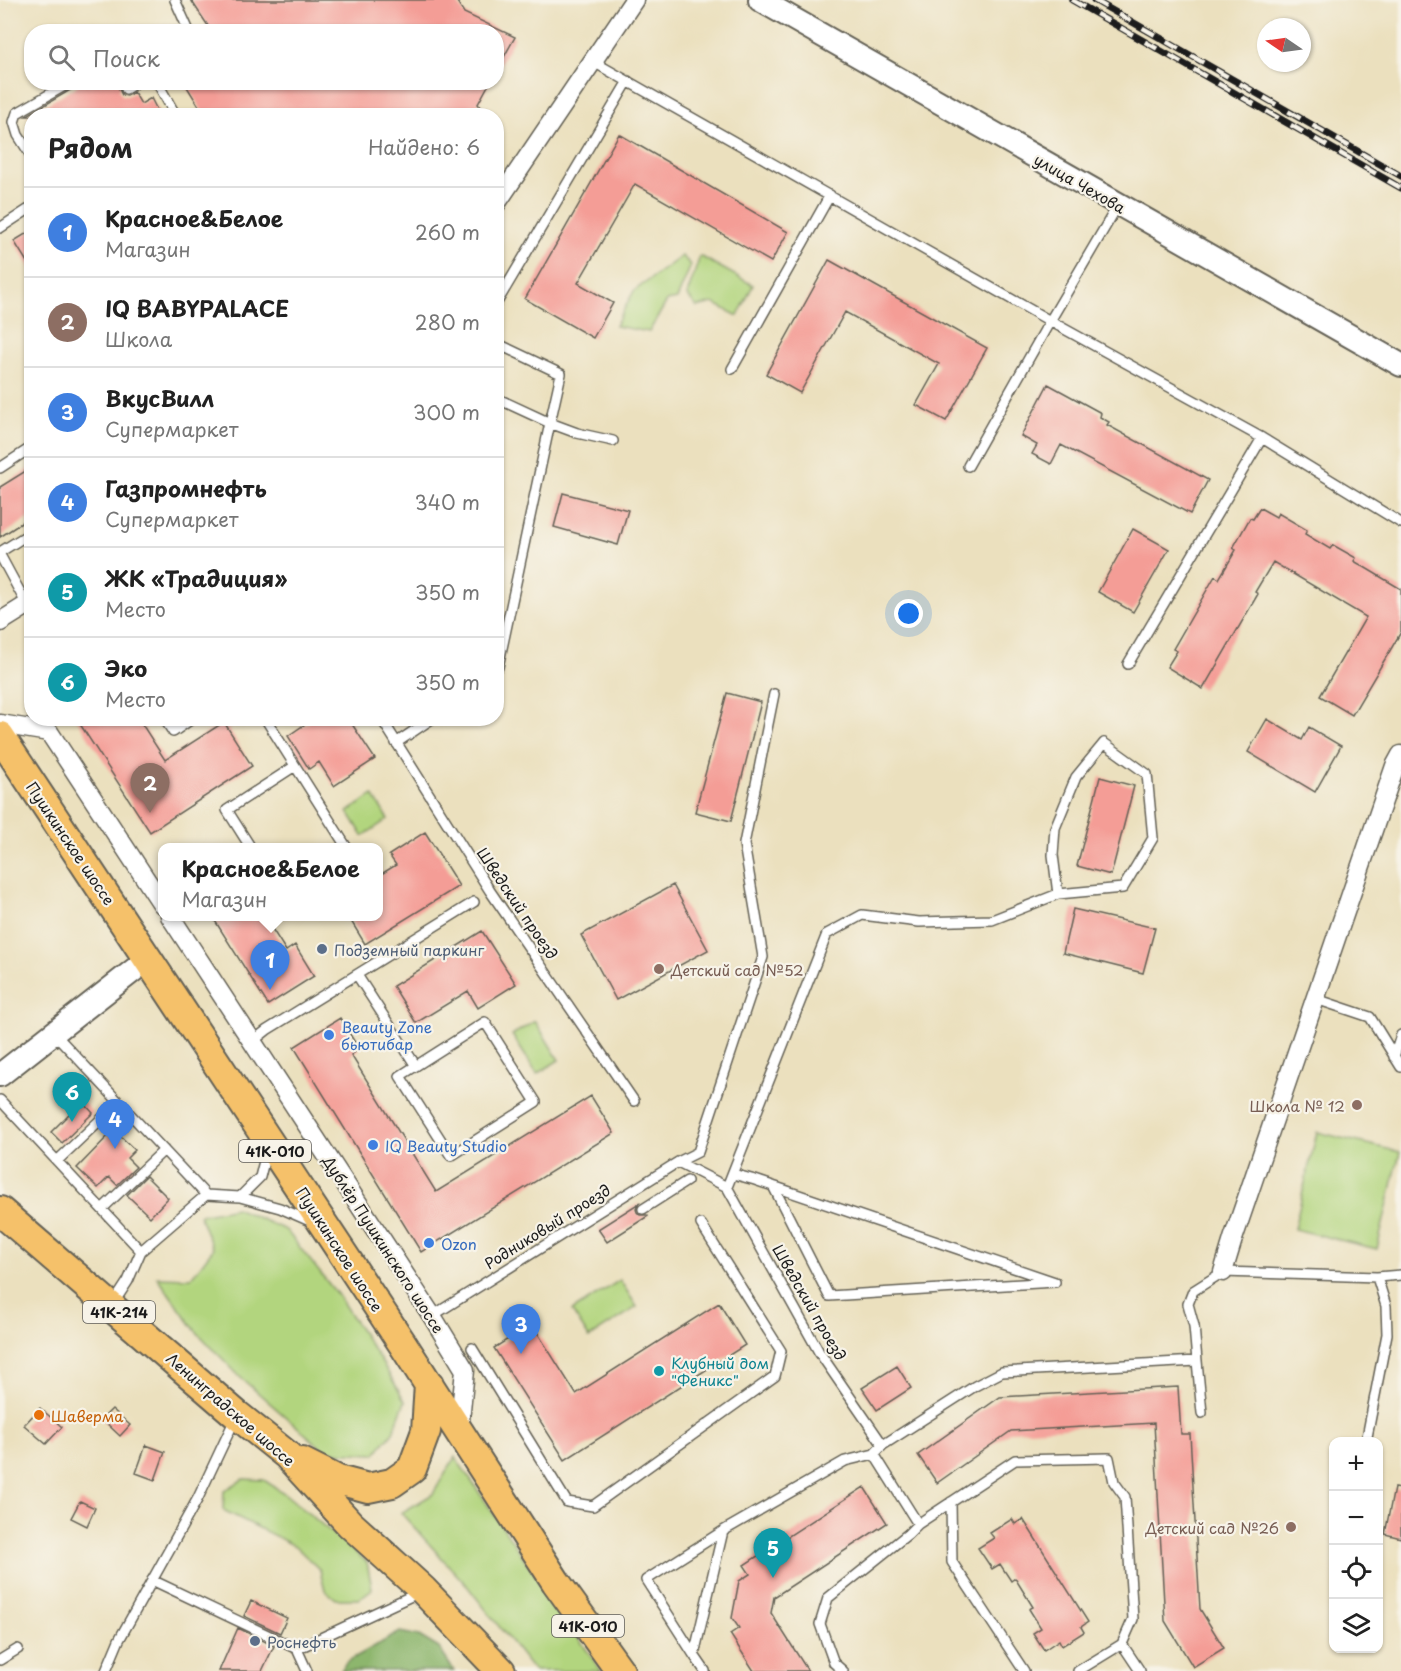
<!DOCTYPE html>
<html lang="ru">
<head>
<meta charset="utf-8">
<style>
	body { margin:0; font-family:"Playpen Sans",sans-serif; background:#f2f2f2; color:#222 }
	.controls { position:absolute; right:18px; bottom:18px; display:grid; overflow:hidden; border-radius:12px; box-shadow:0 2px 4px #0004 }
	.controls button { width:54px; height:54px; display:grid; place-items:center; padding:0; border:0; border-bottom:2px solid #e0e0e0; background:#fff; color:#222; font:30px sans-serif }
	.compass { position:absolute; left:1257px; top:18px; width:54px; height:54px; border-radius:50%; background:#fff; box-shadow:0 2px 4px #0004; rotate:283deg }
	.you { position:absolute; left:909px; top:614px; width:21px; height:21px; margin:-15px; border:4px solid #fff; border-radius:50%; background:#1a73e8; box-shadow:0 0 0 9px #1a73e833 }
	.badge { display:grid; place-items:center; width:39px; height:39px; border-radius:50%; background:#1f6fb2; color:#fff; font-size:20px; font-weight:700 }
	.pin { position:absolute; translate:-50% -50px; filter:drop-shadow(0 2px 3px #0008) }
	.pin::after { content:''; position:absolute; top:32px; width:21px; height:18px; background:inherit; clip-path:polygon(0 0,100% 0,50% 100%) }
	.popup { position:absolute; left:158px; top:843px; width:225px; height:78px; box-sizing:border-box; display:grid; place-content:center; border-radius:12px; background:#fff; filter:drop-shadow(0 2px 4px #0005); font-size:20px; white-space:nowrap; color:#767676 }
	.popup b { font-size:22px; color:#222 }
	.popup::after { content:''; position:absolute; left:50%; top:100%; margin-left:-12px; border:12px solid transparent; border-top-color:#fff }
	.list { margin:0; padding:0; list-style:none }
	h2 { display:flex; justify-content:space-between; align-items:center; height:78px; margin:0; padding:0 24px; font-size:26px }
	h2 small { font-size:20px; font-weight:400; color:#767676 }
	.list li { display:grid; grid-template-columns:39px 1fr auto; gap:18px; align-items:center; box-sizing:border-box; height:90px; padding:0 24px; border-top:2px solid #e0e0e0 }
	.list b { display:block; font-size:22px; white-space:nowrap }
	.list p { margin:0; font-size:20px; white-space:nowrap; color:#767676 }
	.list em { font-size:20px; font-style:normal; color:#767676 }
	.icon { flex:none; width:33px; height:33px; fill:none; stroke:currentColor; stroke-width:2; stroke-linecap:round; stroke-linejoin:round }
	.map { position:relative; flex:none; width:1401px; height:1671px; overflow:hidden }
	.search { position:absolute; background:#fff; box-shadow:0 2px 4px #0004; left:24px; top:24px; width:480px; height:66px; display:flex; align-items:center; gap:15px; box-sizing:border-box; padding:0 21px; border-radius:24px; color:#767676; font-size:22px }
	.panel { position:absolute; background:#fff; box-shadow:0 2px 4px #0004; left:24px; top:108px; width:480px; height:618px; border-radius:24px }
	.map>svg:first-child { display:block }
	.green { fill:#b2d57e; stroke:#67784d; stroke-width:1.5 }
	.forest { fill:#8db66d; stroke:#546944; stroke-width:1.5 }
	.building { fill:#f49d96 }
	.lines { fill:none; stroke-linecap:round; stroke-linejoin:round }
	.service-casing { stroke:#646155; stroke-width:12 }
	.minor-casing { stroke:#646155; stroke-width:21 }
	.tertiary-casing { stroke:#646155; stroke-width:26 }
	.primary-casing { stroke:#646155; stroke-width:32 }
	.service { stroke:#fff; stroke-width:9 }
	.minor { stroke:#fff; stroke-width:18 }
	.tertiary { stroke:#fff; stroke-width:22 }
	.primary { stroke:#f5c16b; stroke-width:28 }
	.rail-casing { stroke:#1c1c1c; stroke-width:7 }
	.rail { stroke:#f7f3e8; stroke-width:4.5; stroke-dasharray:14; stroke-linecap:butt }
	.service-dot { fill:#5c6f8a; stroke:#f7f3e8; stroke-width:2 }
	.education-dot { fill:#8d6e63; stroke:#f7f3e8; stroke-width:2 }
	.shop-dot { fill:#3f7fe0; stroke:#f7f3e8; stroke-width:2 }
	.culture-dot { fill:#0f9aa8; stroke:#f7f3e8; stroke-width:2 }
	.food-dot { fill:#e8710a; stroke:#f7f3e8; stroke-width:2 }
	.labels { text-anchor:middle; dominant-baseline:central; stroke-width:4.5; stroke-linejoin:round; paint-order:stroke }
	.shield { fill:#f7f3e8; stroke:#5e5c59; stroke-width:1.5 }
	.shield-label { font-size:14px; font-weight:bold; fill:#1c1c1c }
	.street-label { font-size:15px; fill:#1c1c1c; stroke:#f7f3e8 }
	.service-label { font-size:15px; fill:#4e5e75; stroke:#f7f3e8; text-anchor:start }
	.education-label { font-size:15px; fill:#785e54; stroke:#f7f3e8; text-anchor:end }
	.shop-label { font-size:15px; fill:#366cbe; stroke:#f7f3e8; text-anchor:start }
	.culture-label { font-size:15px; fill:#0d838f; stroke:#f7f3e8; text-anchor:start }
	.food-label { font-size:15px; fill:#c56008; stroke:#f7f3e8; text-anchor:start }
</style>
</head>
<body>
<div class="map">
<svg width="1401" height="1671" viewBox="0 0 1401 1671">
	<rect width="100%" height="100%" fill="#f7f3e8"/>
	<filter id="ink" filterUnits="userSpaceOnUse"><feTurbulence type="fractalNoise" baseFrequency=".0167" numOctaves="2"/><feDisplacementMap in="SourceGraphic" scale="12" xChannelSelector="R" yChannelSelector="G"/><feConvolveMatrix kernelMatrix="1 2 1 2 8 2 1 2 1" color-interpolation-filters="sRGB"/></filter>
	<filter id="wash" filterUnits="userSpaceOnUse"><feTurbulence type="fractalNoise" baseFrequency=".008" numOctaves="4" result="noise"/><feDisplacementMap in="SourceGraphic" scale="24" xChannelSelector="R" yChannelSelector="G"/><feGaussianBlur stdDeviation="1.35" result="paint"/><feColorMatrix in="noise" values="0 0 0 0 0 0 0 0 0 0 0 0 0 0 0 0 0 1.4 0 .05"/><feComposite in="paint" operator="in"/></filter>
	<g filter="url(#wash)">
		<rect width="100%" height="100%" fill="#ebe0be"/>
		<path class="green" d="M682,256l9,9 -14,34 -10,2 -18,31 -34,-6 19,-35z
			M700,256l53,29 -15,31 -25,-13 -16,4 -10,-12z
			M373,795l15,24 -25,17 -15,-24z
			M535,1021l24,39 -22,14 -25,-39z
			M1317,1132l83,20 -23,97 -83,-20z
			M236,1208l50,22 51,64 49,75 19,32 -12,31 -18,22 -49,-2 -85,-74 -46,-48 -38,-53 34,1 22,-29 -14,-34z
			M620,1280l17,27 -48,31 -17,-27z
			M455,1457l146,214h-67l-66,-84 -67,-74 32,-19z
			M243,1479l21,1 20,13 83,69 5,27 -13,10h-23l-11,-9 -5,-20 -25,-24 -72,-36 1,-19z"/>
		<path class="forest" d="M400,1632l19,4 20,12 15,23h-113l5,-9z"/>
		<g id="blocks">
			<path class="building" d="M191,0h265l8,13 51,24 -19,34v-39h-284z
				M80,82h44l-5,7 3,6 5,1 7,-4 7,12 10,-6 9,18h-134l48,-28z
				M184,82h306l-12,22 9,12h-282z
				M619,134l169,98 -17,30 -136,-78 -57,99 35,20 -20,35 -68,-39z
				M32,230v40l-18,-29z
				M829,260l158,88 -41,73 -30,-16 23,-41 -94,-52 -45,81 -34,-19z
				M1048,384l53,29 -1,4 9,5 -2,3 101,55 -18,34 -129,-69 -10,19 -19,-10 5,-9 -16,-9z
				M32,467v49l-32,21v-50z
				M563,493l65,17 -10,35 -64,-18z
				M1260,508l16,9 2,-4 29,17 -2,4 25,15 3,-4 23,13 -2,3 47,28v43l-49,83 -32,-19 46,-79 -93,-55 -18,30 3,2 -55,95 -36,-22 10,-16 -4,-2 42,-73 4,3 17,-29 -3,-2 17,-30 3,1z
				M1133,529l36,20 -36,63 -35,-20z
				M727,693l34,9 -30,119 -36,-9z
				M76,718h62l27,42 59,-38 28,44 -102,66z
				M314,718h34l27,41 -41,27 -15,-24 -10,7 -21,-33z
				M1267,719l35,21 7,-13 32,19 -26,46 -67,-40z
				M1100,777l34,9 -23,89 -34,-9z
				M425,832l34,54 -94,58 -17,-28h30v-40l18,-11 -7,-10z
				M673,885l35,65 -92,50 -35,-65z
				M1073,909l82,19 -12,45 -80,-20z
				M212,916h52l22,35 9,-6 19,31 -46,29z
				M482,931l34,53 -38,24 -10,-17 -52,32 -23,-37z
				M340,1018l19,31 -8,6 85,137 155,-96 23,37 -193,119 -127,-205z
				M82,1101l11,12 -31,30 -11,-11z
				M111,1133h6l18,17 -8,8 9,9 -19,18 -8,-8 -11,11 -21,-20z
				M146,1176l22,22 -18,19 -23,-22z
				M639,1203l-3,6 1,3 3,3h7l1,1 -41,26 -9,-13z
				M719,1303l26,42 -180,115 -71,-112 38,-24 44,70z
				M897,1366l14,22 -34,22 -15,-22z
				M1178,1387l3,47h9l10,175 24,39 -31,19 -28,-46 -11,-198 -143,8 -74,52 -19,-28 82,-58z
				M40,1408l22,19 -16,17 -22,-19z
				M112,1409l18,16 -10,11 -18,-17z
				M146,1445l19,7 -10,28 -19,-7z
				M864,1487l23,36 -113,74 -3,16 37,58h-54l-24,-37 9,-6 -7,-10 7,-37 11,-7 -6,-9z
				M1394,1488l7,1v49l-16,-4z
				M80,1501l15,7 -8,18 -16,-8z
				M1012,1519l3,5 8,-5 65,103 -7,5 3,5 -22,14 -3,-6 -15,10 -11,-17 8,-5 -12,-19 4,-2 -18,-29 -4,3 -11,-17 -8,5 -14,-21 16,-10 -4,-5z
				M251,1601l36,17 -7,15 -36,-17z
				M238,1628l36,18 -12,25h-43z"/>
		</g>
	</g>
	<g filter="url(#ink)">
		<use href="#blocks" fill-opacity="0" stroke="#646155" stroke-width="1.5"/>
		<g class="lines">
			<g class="service-casing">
				<path id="service" d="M175,0l14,31
					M592,61l458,260 212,117 139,85
					M157,82l19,34
					M126,89l11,-7
					M32,157l-14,-22 -4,-13 3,-9 54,-31
					M0,228l32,-21
					M496,304l132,-223
					M496,343l65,31 -11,49 27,10 36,8
					M732,369l98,-174
					M496,398l54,25 -52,244 -2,2
					M968,466l82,-145 68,-116
					M0,468l32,-21
					M0,552l32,-20
					M0,555l27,50
					M1128,664l134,-226
					M164,718l9,14 20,-14
					M265,718l82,130
					M381,718l109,173 144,210
					M396,743l37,-25
					M251,848l-24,-38 68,-44
					M357,975l59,91
					M1316,999l54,18 31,50
					M485,1022l51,80 -85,54 -51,-80z
					M54,1033l152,162
					M252,1042l15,-12 207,-128
					M1394,1057l7,-22
					M0,1100l141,151
					M57,1161l62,-59
					M678,1162l49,25 92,165 64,93
					M733,1174l22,6 300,102 -226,14 -56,-110
					M727,1187l100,-253 35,-19 57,7 73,-2 66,-26 65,-6 30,-50 -6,-64 -43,-31 -28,34 -21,51 -2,27 5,39
					M240,1197l20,-20 7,-28
					M102,1209l62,-59
					M643,1209l44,-28
					M1377,1277l24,-2
					M113,1304l15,-23 13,-30 65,-56 34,2 40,11 32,14
					M432,1316l246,-154 20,-10 65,-195 -19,-113 30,-150
					M472,1348l95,154 26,4 182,-130 6,-25 -80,-127
					M1197,1361l-3,-35 -6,-22 5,-13 30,-19 154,5 9,29 1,28 -21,108
					M951,1502l1,60 72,109
					M152,1580l145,69 10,22
					M1122,1644l18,27
					M297,1649l123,-57
					M694,1655l-48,-75 77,-49
					M0,1660l18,-11
					M106,1671l13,-31 79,-142 38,-81
					M705,1671l-11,-16 29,-124 122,-70 29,-7
					M843,1671l-9,-8 -14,-39 8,-26 80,-64 10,-10
					M1078,1671l44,-27 11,-25 -8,-122 -11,-15 -5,-24 -94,2 -97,64 -44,-70 9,-9 92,-59 27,-14 195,-11 5,52"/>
			</g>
			<g class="minor-casing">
				<path id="minor" d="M496,204l138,-204
					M0,622l32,-20
					M0,724l49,8 113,172
					M170,916l262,400 33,54 -6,61
					M1223,1272l10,-33 162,-473 6,-11"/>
			</g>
			<g class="tertiary-casing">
				<path id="tertiary" d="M760,0l641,365
					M0,1075l148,-116"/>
			</g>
			<g class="primary-casing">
				<path id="primary" d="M0,736l402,607 154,239 64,89
					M0,1211l237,204 50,40 63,69 73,66 78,81
					M302,1462l36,18 30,8 24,-5 20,-14 14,-38 3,-47"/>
			</g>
			<use href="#service" class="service"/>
			<use href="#minor" class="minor"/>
			<use href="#tertiary" class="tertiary"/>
			<use href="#primary" class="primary"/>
			<g class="rail-casing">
				<path id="rail" d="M1072,0l329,188
					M1094,0l307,176"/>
			</g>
			<use href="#rail" class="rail"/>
		</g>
	</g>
	<g class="service-dot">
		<circle cx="322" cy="949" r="6"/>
		<circle cx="255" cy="1641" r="6"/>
	</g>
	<g class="education-dot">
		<circle cx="659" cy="969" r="6"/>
		<circle cx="1357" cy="1105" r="6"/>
		<circle cx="1291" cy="1527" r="6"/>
	</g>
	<g class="shop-dot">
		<circle cx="329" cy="1035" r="6"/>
		<circle cx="373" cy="1145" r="6"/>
		<circle cx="429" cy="1243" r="6"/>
	</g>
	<circle class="culture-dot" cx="659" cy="1371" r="6"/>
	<circle class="food-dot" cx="39" cy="1415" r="6"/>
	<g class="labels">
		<g class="shield">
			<rect x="239" y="1140" width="72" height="22" rx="4.5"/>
			<rect x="83" y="1301" width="72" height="22" rx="4.5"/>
			<rect x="552" y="1615" width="72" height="22" rx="4.5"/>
		</g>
		<g class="shield-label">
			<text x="275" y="1151">41К-010</text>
			<text x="119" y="1312">41К-214</text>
			<text x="588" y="1626">41К-010</text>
		</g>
		<g class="street-label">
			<text transform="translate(1080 183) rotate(30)">улица Чехова</text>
			<text transform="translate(71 843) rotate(56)">Пушкинское шоссе</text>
			<text transform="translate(518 903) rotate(56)">Шведский проезд</text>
			<text transform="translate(547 1226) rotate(-32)">Родниковый проезд</text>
			<text transform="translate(384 1244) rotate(57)">Дублёр Пушкинского шоссе</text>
			<text transform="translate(340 1249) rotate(57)">Пушкинское шоссе</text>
			<text transform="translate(810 1302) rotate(60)">Шведский проезд</text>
			<text transform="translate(231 1409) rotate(41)">Ленинградское шоссе</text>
		</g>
		<g class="service-label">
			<text x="334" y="949">Подземный паркинг</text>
			<text x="267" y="1641">Роснефть</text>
		</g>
		<g class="education-label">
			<text x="671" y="969" text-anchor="start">Детский сад №52</text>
			<text x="1345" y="1105">Школа № 12</text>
			<text x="1279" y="1527">Детский сад №26</text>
		</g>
		<g class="shop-label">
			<text x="341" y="1026">Beauty Zone<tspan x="341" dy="17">бьютибар</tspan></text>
			<text x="385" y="1145">IQ Beauty Studio</text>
			<text x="441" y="1243">Ozon</text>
		</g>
		<g class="culture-label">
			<text x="671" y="1362">Клубный дом<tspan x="671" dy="17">"Феникс"</tspan></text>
		</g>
		<g class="food-label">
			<text x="51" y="1415">Шаверма</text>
		</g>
	</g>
</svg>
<div class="controls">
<button>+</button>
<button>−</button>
<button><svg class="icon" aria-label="locate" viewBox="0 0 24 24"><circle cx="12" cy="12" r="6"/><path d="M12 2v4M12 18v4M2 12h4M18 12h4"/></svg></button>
<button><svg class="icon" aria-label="layers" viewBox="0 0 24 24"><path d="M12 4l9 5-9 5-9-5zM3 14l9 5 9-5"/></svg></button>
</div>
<svg class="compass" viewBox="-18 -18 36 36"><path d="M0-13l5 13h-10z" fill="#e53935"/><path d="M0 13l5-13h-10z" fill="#767676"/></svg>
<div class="you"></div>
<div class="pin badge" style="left:270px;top:990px;background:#3f7fe0">1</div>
<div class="popup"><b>Красное&amp;Белое</b>Магазин</div>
<div class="pin badge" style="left:150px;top:813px;background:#8d6e63">2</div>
<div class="pin badge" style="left:521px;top:1354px;background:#3f7fe0">3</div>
<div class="pin badge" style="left:115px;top:1149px;background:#3f7fe0">4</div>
<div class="pin badge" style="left:773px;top:1578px;background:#0f9aa8">5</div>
<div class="pin badge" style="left:72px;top:1122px;background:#0f9aa8">6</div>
<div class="search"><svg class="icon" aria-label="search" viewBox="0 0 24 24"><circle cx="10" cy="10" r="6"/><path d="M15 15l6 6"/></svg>Поиск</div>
<section class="panel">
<h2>Рядом<small>Найдено: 6</small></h2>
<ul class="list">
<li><span class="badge" style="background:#3f7fe0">1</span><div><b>Красное&amp;Белое</b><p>Магазин</p></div><em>260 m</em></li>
<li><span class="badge" style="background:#8d6e63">2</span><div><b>IQ BABYPALACE</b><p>Школа</p></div><em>280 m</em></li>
<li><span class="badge" style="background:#3f7fe0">3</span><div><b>ВкусВилл</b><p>Супермаркет</p></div><em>300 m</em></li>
<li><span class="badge" style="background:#3f7fe0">4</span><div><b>Газпромнефть</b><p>Супермаркет</p></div><em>340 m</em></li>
<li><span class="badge" style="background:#0f9aa8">5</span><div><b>ЖК «Традиция»</b><p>Место</p></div><em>350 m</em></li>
<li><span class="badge" style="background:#0f9aa8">6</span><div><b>Эко</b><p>Место</p></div><em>350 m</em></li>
</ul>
</section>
</div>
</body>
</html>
